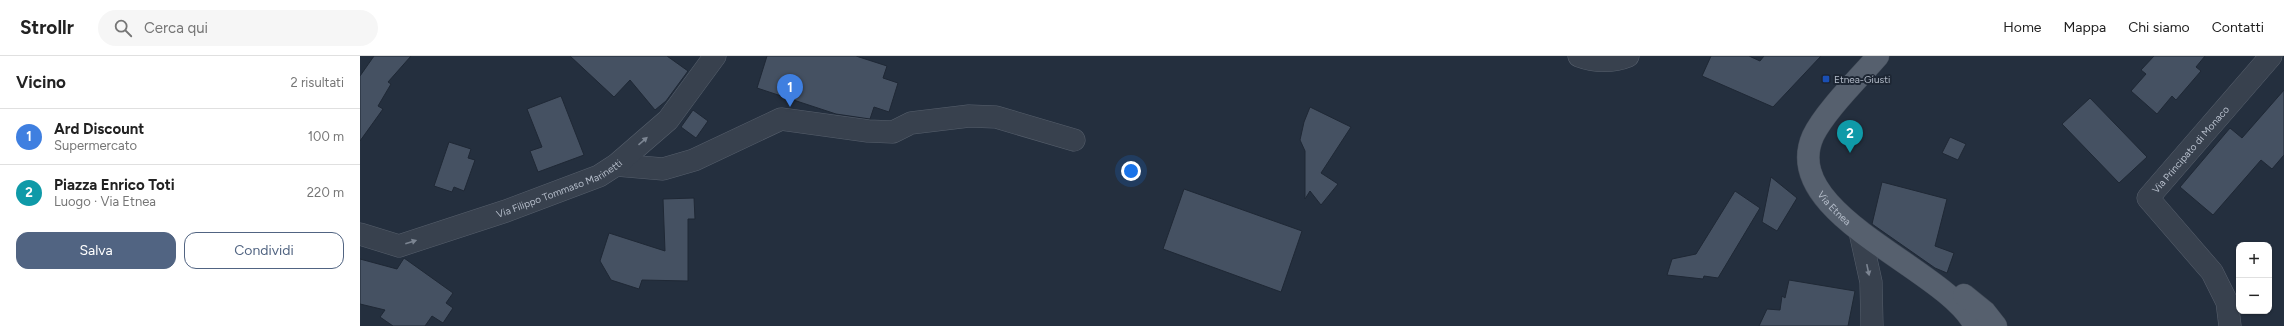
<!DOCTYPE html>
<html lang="it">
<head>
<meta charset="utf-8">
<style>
	body { margin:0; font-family:Figtree,sans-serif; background:#f6f6f6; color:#222 }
	.controls { position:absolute; right:12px; bottom:12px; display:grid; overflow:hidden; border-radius:8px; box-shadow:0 1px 3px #0004 }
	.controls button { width:36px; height:36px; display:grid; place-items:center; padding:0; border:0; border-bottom:1px solid #e0e0e0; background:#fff; color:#222; font:20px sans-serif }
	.you { position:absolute; left:771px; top:115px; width:14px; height:14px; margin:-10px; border:3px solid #fff; border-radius:50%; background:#1a73e8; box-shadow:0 0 0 6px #1a73e833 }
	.badge { display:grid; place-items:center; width:26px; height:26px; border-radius:50%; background:#516482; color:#fff; font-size:13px; font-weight:700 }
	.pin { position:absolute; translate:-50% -33px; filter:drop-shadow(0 1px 2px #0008) }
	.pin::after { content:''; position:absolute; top:21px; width:14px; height:12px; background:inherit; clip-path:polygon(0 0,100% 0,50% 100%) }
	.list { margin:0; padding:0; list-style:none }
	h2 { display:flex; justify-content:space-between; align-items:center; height:52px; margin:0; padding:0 16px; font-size:17px }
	h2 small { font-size:13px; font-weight:400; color:#767676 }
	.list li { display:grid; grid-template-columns:26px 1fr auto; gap:12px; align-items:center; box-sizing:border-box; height:56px; padding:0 16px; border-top:1px solid #e0e0e0 }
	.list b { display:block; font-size:15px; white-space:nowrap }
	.list p { margin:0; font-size:13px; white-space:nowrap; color:#767676 }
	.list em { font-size:13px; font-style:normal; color:#767676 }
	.actions { display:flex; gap:8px; padding:12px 16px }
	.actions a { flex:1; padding:9px 0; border:1px solid #516482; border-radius:12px; text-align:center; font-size:14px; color:#516482 }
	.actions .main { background:#516482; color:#fff }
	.icon { flex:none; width:22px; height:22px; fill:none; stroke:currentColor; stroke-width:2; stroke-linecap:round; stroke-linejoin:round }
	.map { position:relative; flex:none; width:1924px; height:270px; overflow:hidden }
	header { display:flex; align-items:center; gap:24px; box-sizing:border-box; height:56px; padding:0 20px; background:#fff; border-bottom:1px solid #e0e0e0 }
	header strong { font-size:19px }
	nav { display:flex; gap:22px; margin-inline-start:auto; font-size:14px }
	.search { width:280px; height:36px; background:#f6f6f6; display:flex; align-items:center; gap:10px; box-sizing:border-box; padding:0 14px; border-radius:22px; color:#767676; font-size:15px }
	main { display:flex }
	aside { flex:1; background:#fff }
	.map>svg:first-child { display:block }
	.building { fill:#455162; stroke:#1f2835 }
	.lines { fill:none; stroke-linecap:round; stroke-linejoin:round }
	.minor-casing { stroke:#565f6c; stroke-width:23 }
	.major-casing { stroke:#414a57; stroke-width:23 }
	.minor { stroke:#38414e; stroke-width:22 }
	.major { stroke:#56606e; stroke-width:22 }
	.oneway { fill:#7c8592 }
	.transit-dot { fill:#1a4fb4; stroke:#1d2633; stroke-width:1.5 }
	.labels { text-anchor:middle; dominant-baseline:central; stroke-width:4; stroke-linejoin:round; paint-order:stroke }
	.poi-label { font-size:10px; fill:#b4bcc9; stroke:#1d2633; text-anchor:start }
	.street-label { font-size:10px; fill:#b4bcc9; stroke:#1d2633 }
</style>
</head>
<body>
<header>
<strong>Strollr</strong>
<div class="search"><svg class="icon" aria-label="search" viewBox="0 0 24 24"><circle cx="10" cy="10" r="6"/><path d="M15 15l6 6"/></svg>Cerca qui</div>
<nav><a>Home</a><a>Mappa</a><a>Chi siamo</a><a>Contatti</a></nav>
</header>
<main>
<aside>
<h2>Vicino<small>2 risultati</small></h2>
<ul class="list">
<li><span class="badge" style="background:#3f7fe0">1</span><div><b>Ard Discount</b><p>Supermercato</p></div><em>100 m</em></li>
<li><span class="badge" style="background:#0f9aa8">2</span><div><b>Piazza Enrico Toti</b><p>Luogo · Via Etnea</p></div><em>220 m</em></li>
</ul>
<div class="actions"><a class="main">Salva</a><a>Condividi</a></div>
</aside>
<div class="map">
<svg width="1924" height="270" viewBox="0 0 1924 270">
	<rect width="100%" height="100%" fill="#242f3e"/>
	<path class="building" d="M14,0h37l-23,26 3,2 -13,22 5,3 -23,32v-65z
		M210,0h97l21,15 -22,30 -11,9 -25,-30 -16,17z
		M407,0h89l31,10 -4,12 15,5 -9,29 -15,-5 -4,12 -34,-5 -79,-26z
		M1351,0h38l11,5 4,-5h57l-48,51 -71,-31z
		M1794,0h51l-9,11 5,4 -25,29 -4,-4 -15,18 -26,-23 15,-17 -5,-4z
		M1924,34v65l-12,14 -11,-9 -48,55 -33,-28 50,-59 12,10z
		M201,40l23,59 -46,17 -8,-21 12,-4 -15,-38z
		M1730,42l57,59 -28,26 -57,-59z
		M950,51l41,20 -30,46 17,11 -17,21 -11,-14 -5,8v-48l-5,-11 4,-18z
		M333,54l15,11 -12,17 -15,-11z
		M1590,81l16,7 -8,16 -16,-7z
		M89,86l22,7 -3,9 7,2 -11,31 -10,-4 -2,5 -18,-6z
		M1411,121l26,21 -20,33 -15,-9z
		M1522,126l65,17 -12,47 19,7 -7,20 -12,-5 -63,-44z
		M824,133l118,42 -21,61 -118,-43z
		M1375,135l25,17 -42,70 -14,-2 -1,3 -36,-4 5,-16 24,-5z
		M334,142l1,21h-7v62l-46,-1 -3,9 -28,-9 -11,-19 9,-28 56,18 -2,-52z
		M44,202l49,35 -7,10 7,5 -10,15 -11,-7 -7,10h-32l-13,-9 5,-7 -25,-6v-45l37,10z
		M1429,224l66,11 -7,35h-89l8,-17 13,1 2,-14 3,2z"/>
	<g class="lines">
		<g class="minor-casing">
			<g id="minor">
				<path d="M1219,0c16,6 34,6 49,0"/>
				<path d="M256,109l47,4 31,-9 87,-41 87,12 25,1 18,-9 58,-7 27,1 78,23"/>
				<path d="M1500,176l11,50 1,44"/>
				<path id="s1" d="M0,178l39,12 107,-35 93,-35 17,-11 52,-45 47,-64"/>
				<path id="s2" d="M1870,270l-3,-24 -15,-30 -64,-74 123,-142"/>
			</g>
		</g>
		<g class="major-casing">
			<g id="major">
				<path id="s3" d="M1518,0c-18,21 -53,55 -65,80 -35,79 134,132 162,190"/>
				<path d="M1604,239l21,17 11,14"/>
			</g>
		</g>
		<use href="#minor" class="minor"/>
		<use href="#major" class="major"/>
	</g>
	<defs><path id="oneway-solid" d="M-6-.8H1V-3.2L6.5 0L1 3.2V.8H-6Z"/></defs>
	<g class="oneway">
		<use href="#oneway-solid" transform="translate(283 85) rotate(-41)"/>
		<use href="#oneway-solid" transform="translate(51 186) rotate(-18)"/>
		<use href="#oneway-solid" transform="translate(1508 214) rotate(78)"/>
	</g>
	<rect class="transit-dot" x="1462" y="19" width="8" height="8" rx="2"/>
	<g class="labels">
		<g class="poi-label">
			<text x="1474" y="23">Etnea-Giusti</text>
		</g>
		<g class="street-label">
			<text stroke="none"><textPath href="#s2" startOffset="220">Via Principato di Monaco</textPath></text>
			<text stroke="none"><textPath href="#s1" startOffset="211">Via Filippo Tommaso Marinetti</textPath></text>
			<text stroke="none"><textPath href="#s3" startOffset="184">Via Etnea</textPath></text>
		</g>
	</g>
</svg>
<div class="controls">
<button>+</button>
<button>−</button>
</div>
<div class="you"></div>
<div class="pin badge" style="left:430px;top:51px;background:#3f7fe0">1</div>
<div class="pin badge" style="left:1490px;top:97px;background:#0f9aa8">2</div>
</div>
</main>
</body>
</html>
